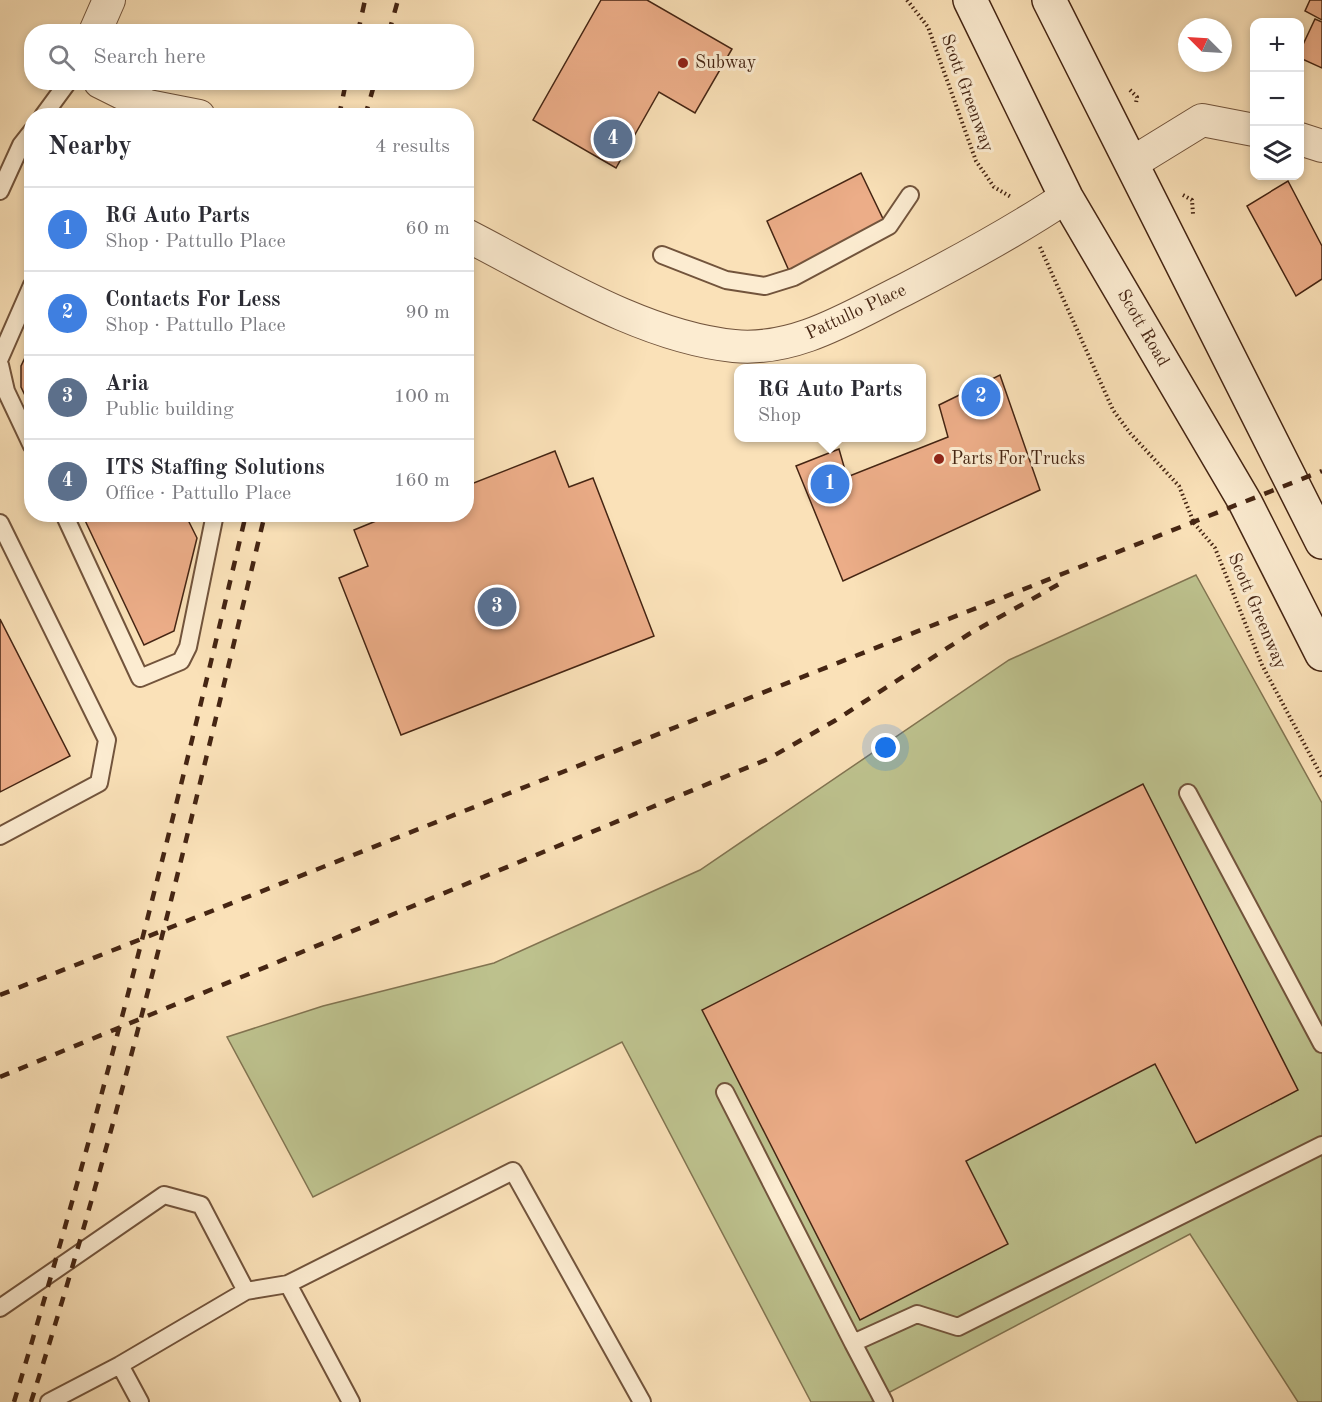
<!DOCTYPE html>
<html lang="en">
<head>
<meta charset="utf-8">
<style>
	body { margin:0; font-family:"Old Standard TT",serif; background:#f7f7f7; color:#2b2b33 }
	.controls { position:absolute; right:18px; top:18px; display:grid; overflow:hidden; border-radius:12px; box-shadow:0 3px 9px #0003 }
	.controls button { width:54px; height:54px; display:grid; place-items:center; padding:0; border:0; border-bottom:2px solid #e1e1e2; background:#fff; color:#2b2b33; font:30px sans-serif }
	.compass { position:absolute; left:1178px; top:18px; width:54px; height:54px; border-radius:50%; background:#fff; box-shadow:0 3px 9px #0003; rotate:294deg }
	.you { position:absolute; left:886px; top:748px; width:21px; height:21px; margin:-15px; border:4px solid #fff; border-radius:50%; background:#1a73e8; box-shadow:0 0 0 9px #1a73e833 }
	.badge { display:grid; place-items:center; width:39px; height:39px; border-radius:50%; background:#ea580c; color:#fff; font-size:20px; font-weight:700 }
	.pin { position:absolute; translate:-50% -50%; border:3px solid #fff; box-shadow:0 2px 6px #0006 }
	.popup { position:absolute; left:734px; top:364px; width:192px; height:78px; box-sizing:border-box; display:grid; place-content:center; border-radius:12px; background:#fff; filter:drop-shadow(0 2px 4px #0005); font-size:20px; white-space:nowrap; color:#7c7c81 }
	.popup b { font-size:22px; color:#2b2b33 }
	.popup::after { content:''; position:absolute; left:50%; top:100%; margin-left:-12px; border:12px solid transparent; border-top-color:#fff }
	.list { margin:0; padding:0; list-style:none }
	h2 { display:flex; justify-content:space-between; align-items:center; height:78px; margin:0; padding:0 24px; font-size:26px }
	h2 small { font-size:20px; font-weight:400; color:#7c7c81 }
	.list li { display:grid; grid-template-columns:39px 1fr auto; gap:18px; align-items:center; box-sizing:border-box; height:84px; padding:0 24px; border-top:2px solid #e1e1e2 }
	.list b { display:block; font-size:22px; white-space:nowrap }
	.list p { margin:0; font-size:20px; white-space:nowrap; color:#7c7c81 }
	.list em { font-size:20px; font-style:normal; color:#7c7c81 }
	.icon { flex:none; width:33px; height:33px; fill:none; stroke:currentColor; stroke-width:2; stroke-linecap:round; stroke-linejoin:round }
	.map { position:relative; flex:none; width:1322px; height:1402px; overflow:hidden }
	.search { position:absolute; background:#fff; box-shadow:0 3px 9px #0003; left:24px; top:24px; width:450px; height:66px; display:flex; align-items:center; gap:15px; box-sizing:border-box; padding:0 21px; border-radius:24px; color:#7c7c81; font-size:22px }
	.panel { position:absolute; background:#fff; box-shadow:0 3px 9px #0003; left:24px; top:108px; width:450px; height:414px; border-radius:24px }
	.map>svg:first-child { display:block }
	.green { fill:#bec38f; stroke:#827451; stroke-width:1.5 }
	.building { fill:#ecad88; stroke:#452513; stroke-width:1.5 }
	.lines { fill:none; stroke-linecap:round; stroke-linejoin:round }
	.service-casing { stroke:#72543c; stroke-width:20 }
	.minor-casing { stroke:#72543c; stroke-width:34 }
	.secondary-casing { stroke:#452513; stroke-width:36 }
	.path { stroke:#452513; stroke-width:4; stroke-dasharray:1.5 3; stroke-linecap:butt }
	.service { stroke:#fcecd1; stroke-width:16 }
	.minor { stroke:#fcecd1; stroke-width:32 }
	.secondary { stroke:#fcecd1; stroke-width:33 }
	.rail { stroke:#452513; stroke-width:4.5; stroke-dasharray:10 10; stroke-linecap:butt }
	.poi-dot { fill:#8f2418; stroke:#fcecd1; stroke-width:2 }
	.labels { text-anchor:middle; dominant-baseline:central; stroke-width:6; stroke-linejoin:round; paint-order:stroke }
	.poi-label { font-size:18px; fill:#452513; stroke:#fcecd1; text-anchor:start }
	.street-label { font-size:18px; fill:#452513; stroke:#fcecd1 }
</style>
</head>
<body>
<div class="map">
<svg width="1322" height="1402" viewBox="0 0 1322 1402">
	<rect width="100%" height="100%" fill="#fae1b8"/>
	<filter id="stains"><feTurbulence type="fractalNoise" baseFrequency=".00333" numOctaves="4"/><feColorMatrix values="0 0 0 0 .2 0 0 0 0 .09 0 0 0 0 .02 0 0 0 .5 -.17"/></filter>
	<radialGradient id="worn" r=".72"><stop offset=".6" stop-color="#630" stop-opacity="0"/><stop offset="1" stop-color="#630" stop-opacity=".3"/></radialGradient>
	<path class="green" d="M1196,575l126,228v599h-24l-108,-168 -319,168h-60l-189,-360 -309,155 -86,-160 96,-31 171,-43 206,-93 309,-210z"/>
	<path class="building" d="M601,0h46l85,49 -37,64 -36,-21 -43,76 -83,-48z
		M1310,0h12v20l-17,-9z
		M1315,19l7,3v46l-22,-10v-7z
		M861,173l25,52 -96,48 -23,-52z
		M1288,181l34,65v33l-26,17 -49,-90z
		M32,343v67l-11,-23v-21z
		M1000,375l40,115 -197,91 -47,-115 43,-17 8,28 101,-40 -9,-32z
		M555,451l14,36 24,-9 61,158 -253,99 -62,-157 29,-12 -14,-36 39,-16h73v-28z
		M82,514h103l12,24 -23,93 -30,14z
		M0,619l70,137 -70,36z
		M1143,784l155,306 -102,53 -41,-79 -189,97 42,83 -148,76 -158,-310z"/>
	<g class="lines">
		<g class="service-casing">
			<path id="service" d="M43,116l25,-34
				M0,191l21,-46 11,-14
				M662,255l64,25 39,6 29,-9 95,-51 21,-31
				M0,358l32,-73
				M0,365l6,26 26,55
				M64,514l76,164 41,-17 7,-14 27,-133
				M0,523l107,217 -8,43 -99,53
				M1188,793l134,251
				M725,1092l128,251 64,-29 41,13 364,-182
				M288,1284l63,118
				M0,1308l164,-113 37,10 45,86
				M853,1343l31,59
				M49,1402l71,-37
				M140,1402l-20,-37 126,-74 42,-7 225,-113 129,231"/>
		</g>
		<g class="minor-casing">
			<path id="minor" d="M95,32l14,-32
				M100,82l68,34
				M148,106l51,10
				M1300,139l22,7
				M1132,163l70,-43 52,10
				M466,235c82,42 177,102 268,111 62,6 117,-30 170,-56 56,-29 110,-58 162,-93"/>
		</g>
		<g class="secondary-casing">
			<path id="secondary" d="M970,0l96,197 179,305 77,152
				M1049,0l273,542"/>
		</g>
		<path class="path" d="M907,0l21,27 48,134 18,26 17,10
			M1130,90l7,7 -1,6
			M1183,195l9,5 1,14
			M1040,247l73,163 17,23 49,53 15,37 21,25 47,117 60,112"/>
		<use href="#service" class="service"/>
		<use href="#minor" class="minor"/>
		<use href="#secondary" class="secondary"/>
		<path class="rail" d="M358,32l7,-32
			M389,32l9,-32
			M339,116l7,-34
			M365,116l10,-34
			M0,995l1322,-524
			M0,1077l768,-318 68,-39 133,-86 92,-51
			M14,1402c88,-292 162,-590 232,-888
			M31,1402c93,-292 162,-590 234,-888"/>
	</g>
	<g class="poi-dot">
		<circle cx="683" cy="63" r="6"/>
		<circle cx="939" cy="459" r="6"/>
	</g>
	<g class="labels">
		<g class="poi-label">
			<text x="695" y="63">Subway</text>
			<text x="951" y="459">Parts For Trucks</text>
		</g>
		<g class="street-label">
			<text transform="translate(967 93) rotate(70)">Scott Greenway</text>
			<text transform="translate(856 312) rotate(-25)">Pattullo Place</text>
			<text transform="translate(1143 328) rotate(60)">Scott Road</text>
			<text transform="translate(1257 611) rotate(67)">Scott Greenway</text>
		</g>
	</g>
	<rect width="100%" height="100%" filter="url(#stains)"/>
	<rect width="100%" height="100%" fill="url(#worn)"/>
</svg>
<div class="controls">
<button>+</button>
<button>−</button>
<button><svg class="icon" aria-label="layers" viewBox="0 0 24 24"><path d="M12 4l9 5-9 5-9-5zM3 14l9 5 9-5"/></svg></button>
</div>
<svg class="compass" viewBox="-18 -18 36 36"><path d="M0-13l5 13h-10z" fill="#e53935"/><path d="M0 13l5-13h-10z" fill="#7c7c81"/></svg>
<div class="you"></div>
<div class="pin badge" style="left:830px;top:484px;background:#3f7fe0">1</div>
<div class="popup"><b>RG Auto Parts</b>Shop</div>
<div class="pin badge" style="left:981px;top:397px;background:#3f7fe0">2</div>
<div class="pin badge" style="left:497px;top:607px;background:#5c6f8a">3</div>
<div class="pin badge" style="left:613px;top:139px;background:#5c6f8a">4</div>
<div class="search"><svg class="icon" aria-label="search" viewBox="0 0 24 24"><circle cx="10" cy="10" r="6"/><path d="M15 15l6 6"/></svg>Search here</div>
<section class="panel">
<h2>Nearby<small>4 results</small></h2>
<ul class="list">
<li><span class="badge" style="background:#3f7fe0">1</span><div><b>RG Auto Parts</b><p>Shop · Pattullo Place</p></div><em>60 m</em></li>
<li><span class="badge" style="background:#3f7fe0">2</span><div><b>Contacts For Less</b><p>Shop · Pattullo Place</p></div><em>90 m</em></li>
<li><span class="badge" style="background:#5c6f8a">3</span><div><b>Aria</b><p>Public building</p></div><em>100 m</em></li>
<li><span class="badge" style="background:#5c6f8a">4</span><div><b>ITS Staffing Solutions</b><p>Office · Pattullo Place</p></div><em>160 m</em></li>
</ul>
</section>
</div>
</body>
</html>
